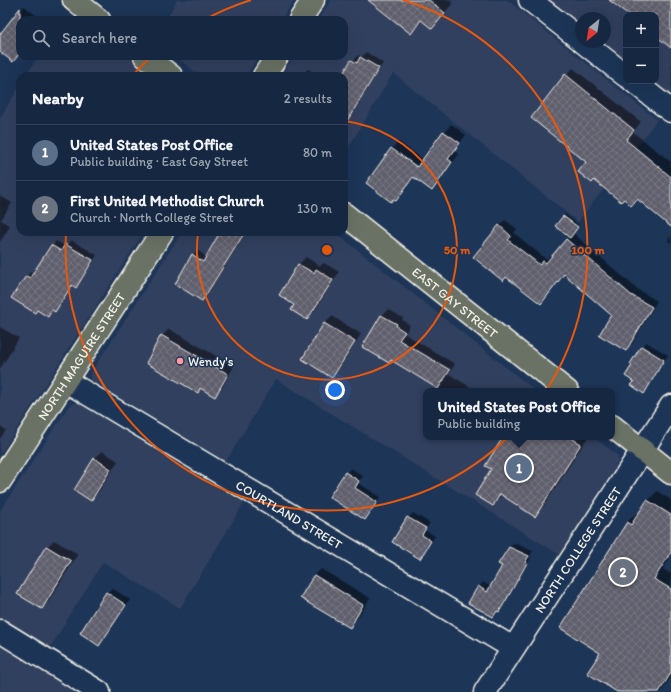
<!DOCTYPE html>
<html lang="en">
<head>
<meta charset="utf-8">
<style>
	body { margin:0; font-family:Itim,sans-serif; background:#23344c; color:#f1f3f6 }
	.controls { position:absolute; right:12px; top:12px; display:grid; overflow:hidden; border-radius:8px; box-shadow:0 4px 16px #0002 }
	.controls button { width:36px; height:36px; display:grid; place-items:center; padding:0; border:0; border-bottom:1px solid #35445a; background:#162841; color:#f1f3f6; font:20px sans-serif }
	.compass { position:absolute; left:575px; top:12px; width:36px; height:36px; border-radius:50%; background:#162841; box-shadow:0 4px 16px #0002; rotate:210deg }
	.you { position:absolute; left:335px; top:390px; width:14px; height:14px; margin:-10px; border:3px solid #fff; border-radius:50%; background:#1a73e8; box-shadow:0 0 0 6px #1a73e833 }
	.badge { display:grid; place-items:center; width:26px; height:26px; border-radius:50%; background:#d6ab8b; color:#fff; font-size:13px; font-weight:700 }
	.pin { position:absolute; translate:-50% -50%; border:2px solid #fff; box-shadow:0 1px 4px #0006 }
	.popup { position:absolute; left:423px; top:388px; width:192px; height:52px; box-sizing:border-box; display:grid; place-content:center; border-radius:8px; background:#162841; filter:drop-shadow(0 1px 3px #0005); font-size:13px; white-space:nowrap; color:#9ea6b1 }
	.popup b { font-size:15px; color:#f1f3f6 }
	.popup::after { content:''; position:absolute; left:50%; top:100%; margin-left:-8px; border:8px solid transparent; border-top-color:#162841 }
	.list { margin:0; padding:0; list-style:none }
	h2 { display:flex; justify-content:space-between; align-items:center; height:52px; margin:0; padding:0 16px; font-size:17px }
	h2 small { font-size:13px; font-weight:400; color:#9ea6b1 }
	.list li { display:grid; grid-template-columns:26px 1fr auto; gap:12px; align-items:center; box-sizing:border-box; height:56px; padding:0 16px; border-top:1px solid #35445a }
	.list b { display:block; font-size:15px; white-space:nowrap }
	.list p { margin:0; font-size:13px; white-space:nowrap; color:#9ea6b1 }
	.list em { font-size:13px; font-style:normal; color:#9ea6b1 }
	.icon { flex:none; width:22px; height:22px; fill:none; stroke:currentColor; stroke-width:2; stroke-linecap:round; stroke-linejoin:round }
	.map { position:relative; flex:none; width:671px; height:692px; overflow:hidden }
	.search { position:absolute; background:#162841; box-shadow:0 4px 16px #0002; left:16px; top:16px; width:332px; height:44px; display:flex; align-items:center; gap:10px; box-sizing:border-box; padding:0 14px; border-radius:12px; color:#9ea6b1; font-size:15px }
	.panel { position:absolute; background:#162841; box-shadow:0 4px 16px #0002; left:16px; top:72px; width:332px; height:164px; border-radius:12px }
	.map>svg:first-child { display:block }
	.built { fill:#31415e }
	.shadow { fill:#0007 }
	.building { fill:url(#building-cross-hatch); stroke:#f4f1e8 }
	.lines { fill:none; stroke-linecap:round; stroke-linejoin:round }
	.minor-casing { stroke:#f4f1e8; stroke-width:25 }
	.major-casing { stroke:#f4f1e8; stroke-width:25 }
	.minor { stroke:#1d3557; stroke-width:22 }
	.major { stroke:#6a7266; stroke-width:22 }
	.ring { fill:none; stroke:#e8590c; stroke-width:2 }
	.poi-dot { fill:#ff9aa2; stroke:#1d3557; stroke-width:1.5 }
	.labels { text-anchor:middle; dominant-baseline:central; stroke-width:3; stroke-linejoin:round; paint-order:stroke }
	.street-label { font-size:13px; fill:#f4f1e8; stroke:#1d3557 }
	.poi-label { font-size:13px; fill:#f4f1e8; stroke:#1d3557; text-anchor:start }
	.centre { fill:#e8590c; stroke:#1d3557; stroke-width:2 }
	.ring-label { font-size:12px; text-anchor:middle; font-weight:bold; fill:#e8590c; stroke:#1d3557; stroke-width:3; stroke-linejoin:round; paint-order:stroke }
</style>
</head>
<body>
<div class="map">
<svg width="671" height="692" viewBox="0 0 671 692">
	<defs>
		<pattern id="building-cross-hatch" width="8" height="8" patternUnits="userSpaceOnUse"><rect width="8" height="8" fill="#615e6d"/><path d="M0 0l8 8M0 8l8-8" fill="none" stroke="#787682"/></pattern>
	</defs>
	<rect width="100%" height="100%" fill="#1d3557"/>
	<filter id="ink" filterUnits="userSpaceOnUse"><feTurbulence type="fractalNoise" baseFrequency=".025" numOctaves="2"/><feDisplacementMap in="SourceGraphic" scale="8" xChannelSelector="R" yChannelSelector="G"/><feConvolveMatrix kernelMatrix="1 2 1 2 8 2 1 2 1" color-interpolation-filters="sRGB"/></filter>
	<g filter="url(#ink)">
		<path class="built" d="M177,0h117l-13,20h-115z
			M331,0h176l150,120 -79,102 -185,-149 -49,82v-79h-63l13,-20h50v-36h-26z
			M550,0h121v97l-20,-16h5v-66h-30v46l-24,-19h3v-24h-24v7z
			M38,56h89l26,20h-127z
			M175,56h84l-13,20h-46z
			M20,85v147h124l-144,223v-337z
			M182,232h153l201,159h-110v46h168l24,19v6l-58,93 -284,-176 -50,82 -136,-81v-6z
			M74,403l5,1 165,99 -64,105 -77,-46 -55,89 -48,-31v-109l69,-105z
			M0,643l78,46 -1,3h-77z"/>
		<path class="shadow" d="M369,0h80l4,3 -21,25 -9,-8 -12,13z
			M24,6l18,14h-22v33l-7,8 -13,-10v-16z
			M366,52l17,11 -30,50 -5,5 -4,-2 -1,-40 15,-21 4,2z
			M573,68l68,54 -8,10 38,30v64l-33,-28 -51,-36 -21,-87z
			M308,69l11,7h-18z
			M451,124l15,11 -12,16 5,3 -21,28 -7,8 -17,-13 -18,23 -5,-51 8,-7 25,18z
			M0,196l12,7 -11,17 9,6 -10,16z
			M565,214l14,11 -6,8 64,56 20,12 -25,43 -6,6 -14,-36 -47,-41 -24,29 -42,-76 6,-6 12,9 -3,4 32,26 4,-3 2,2 18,-21 -7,-21z
			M221,232h25l-39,63 -5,5 -9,-45 4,-5 10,7z
			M671,236v7l-3,-2z
			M71,240l26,15 -17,27 -4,4 -3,-1 -13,21 -12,9 -22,-39 5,-4 3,2 22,-33 9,5z
			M306,257l14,9 4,-3 15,9 -25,40 -7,7 -11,-15 -16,-9 19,-31z
			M388,309l15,9 -1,2 8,5 -5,9 50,30 -6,10 21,13 -2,4h-34l3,-4 -46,-28 -28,-12 19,-32z
			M332,316l29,18 -22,35 -7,7 -29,-18 22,-35z
			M0,327l19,11 -19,31z
			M169,329l65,37 -12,22 -7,7 -14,-7 -4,3 -35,-55z
			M646,342l22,13 -24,37 -10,-27 -3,-1z
			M0,426l6,4 -6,9z
			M505,437h83l-44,69 -9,9 -33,-20 -9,10 -1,-36z
			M102,451l16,10 -20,32 -7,7 -16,-10 20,-32z
			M351,468l12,8 -5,7 23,14 -16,21 -19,-45z
			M657,491l14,9v56l-8,13 8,5v103l-10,15h-43l-17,-40 26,-130 10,-9 2,2 9,-14z
			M413,513l17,10 -5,7 10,6 -15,22 -12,-40z
			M54,540l24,14 -29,47 -7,7 5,-61z
			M514,543l19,8 -4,6 2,1 -28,48 -11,10 -13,-29 4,-5 8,5 13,-21 5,-19z
			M321,569l49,29 -13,21 -7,7 -36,-50z
			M112,588l18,12 -31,44 8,-51z"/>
		<path class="building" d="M368,0h61l16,13 -13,16 -11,-9 -10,14z
			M609,0h62v48l-15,-12v-21h-27z
			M20,8v45l-7,9 -13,-10v-18z
			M360,57l19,11 -35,58v-54l7,-12 6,3z
			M565,74l69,56 -8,10 45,37v50l-34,-28 -6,7 -7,-7 -3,3 -27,-22 -2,3 -14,-11 8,-10 -55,-44z
			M443,131l17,12 -12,16 4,3 -20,29 -19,-14 -17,24 -3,-2 -2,3 -25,-19 25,-35 26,19z
			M563,216l15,11 -8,11 -15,-12z
			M499,225l12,11 -3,4 32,25 3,-4 3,2 20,-24 65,56 21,12 -26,44 -27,-16 12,-20 -47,-41 -23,30 -35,-27 -3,4 -30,-24z
			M220,232h25l-43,69 -27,-17 17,-30 11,8z
			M65,244l28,16 -17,28 -4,-3 -17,27 -3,-2 -4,7 -11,-7 -2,3 -24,-15 15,-22 4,2 21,-33 10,6z
			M298,264l16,9 2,-4 17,11 -26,40 -16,-10 3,-5 -15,-10z
			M381,315l16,9 -1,2 9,6 -6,8 51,30 -12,19 -47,-29 -2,3 -27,-16z
			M324,323l31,19 -23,36 -30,-19z
			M161,335l67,39 -13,23 -15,-9 -2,5 -52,-30z
			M641,346l23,14 -20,34 -13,-9 3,-3 -9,-6 7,-11 -2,-1z
			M503,437h67l11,7 -46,73 -35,-23 -7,12 -18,-11 16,-26 -6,-3z
			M94,458l17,11 -20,32 -17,-11z
			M345,472l14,9 -4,7 22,14 -12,18 -36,-23z
			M647,500l24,15v37l-17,27 17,10v84l-12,19h-42l-30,-19 13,-20 -40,-25 67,-106 4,3z
			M407,517l19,11 -4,7 9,6 -11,18 -28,-17z
			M46,546l25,15 -29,48 -25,-15z
			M509,547l20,9 -4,6 2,1 -19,34 -9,15 -2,-1 -4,6 -25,-14 10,-17 9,6 15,-26 -4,-2z
			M314,575l49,30 -13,23 -50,-30z
			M106,592l20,13 -27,41 -19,-13z"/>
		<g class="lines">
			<g class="minor-casing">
				<g id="minor">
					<path d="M530,0l51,40"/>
					<path d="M583,42l43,34"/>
					<path d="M633,81l38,30"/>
					<path id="s1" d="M66,381l447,267"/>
					<path d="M0,631l99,61"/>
					<path id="s2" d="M485,692l186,-286"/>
				</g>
			</g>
			<g class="major-casing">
				<g id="major">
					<path d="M74,0l25,20"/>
					<path d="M300,20l13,-20"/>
					<path d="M145,56l26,20"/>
					<path d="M264,76l13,-20"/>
					<path id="s3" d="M344,214l223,177"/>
					<path d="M612,426l59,47"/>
					<path id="s4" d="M0,481l162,-249"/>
				</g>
			</g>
			<use href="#minor" class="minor"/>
			<use href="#major" class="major"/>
		</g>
	</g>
	<g class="ring">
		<path d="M345 121A130 130 0 1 1 198 233"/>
		<path d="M133 75A261 261 0 0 1 152 56M204 20A261 261 0 0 1 251 0M403 0A261 261 0 1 1 66 234"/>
	</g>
	<circle class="poi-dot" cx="180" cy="361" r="4"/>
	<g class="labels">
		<g class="street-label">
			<text stroke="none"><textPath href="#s3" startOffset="142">EAST GAY STREET</textPath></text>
			<text stroke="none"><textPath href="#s4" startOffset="149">NORTH MAGUIRE STREET</textPath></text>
			<text stroke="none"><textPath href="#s1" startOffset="260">COURTLAND STREET</textPath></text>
			<text stroke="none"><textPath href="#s2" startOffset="170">NORTH COLLEGE STREET</textPath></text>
		</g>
		<g class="poi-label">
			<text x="188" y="361">Wendy's</text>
		</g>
	</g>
	<circle cx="327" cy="250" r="6" class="centre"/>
	<g class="ring-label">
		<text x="457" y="254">50 m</text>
		<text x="588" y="254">100 m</text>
	</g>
</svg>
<div class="controls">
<button>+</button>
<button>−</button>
</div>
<svg class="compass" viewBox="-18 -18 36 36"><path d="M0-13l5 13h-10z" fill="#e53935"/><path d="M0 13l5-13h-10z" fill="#9ea6b1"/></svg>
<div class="you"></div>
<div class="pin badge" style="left:519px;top:468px;background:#5c6f8a">1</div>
<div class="popup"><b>United States Post Office</b>Public building</div>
<div class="pin badge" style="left:623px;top:572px;background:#6b7280">2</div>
<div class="search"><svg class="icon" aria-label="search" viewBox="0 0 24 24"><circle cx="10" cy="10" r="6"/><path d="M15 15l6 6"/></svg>Search here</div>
<section class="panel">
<h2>Nearby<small>2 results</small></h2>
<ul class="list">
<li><span class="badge" style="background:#5c6f8a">1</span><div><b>United States Post Office</b><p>Public building · East Gay Street</p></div><em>80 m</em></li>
<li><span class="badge" style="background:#6b7280">2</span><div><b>First United Methodist Church</b><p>Church · North College Street</p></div><em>130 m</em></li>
</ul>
</section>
</div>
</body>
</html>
